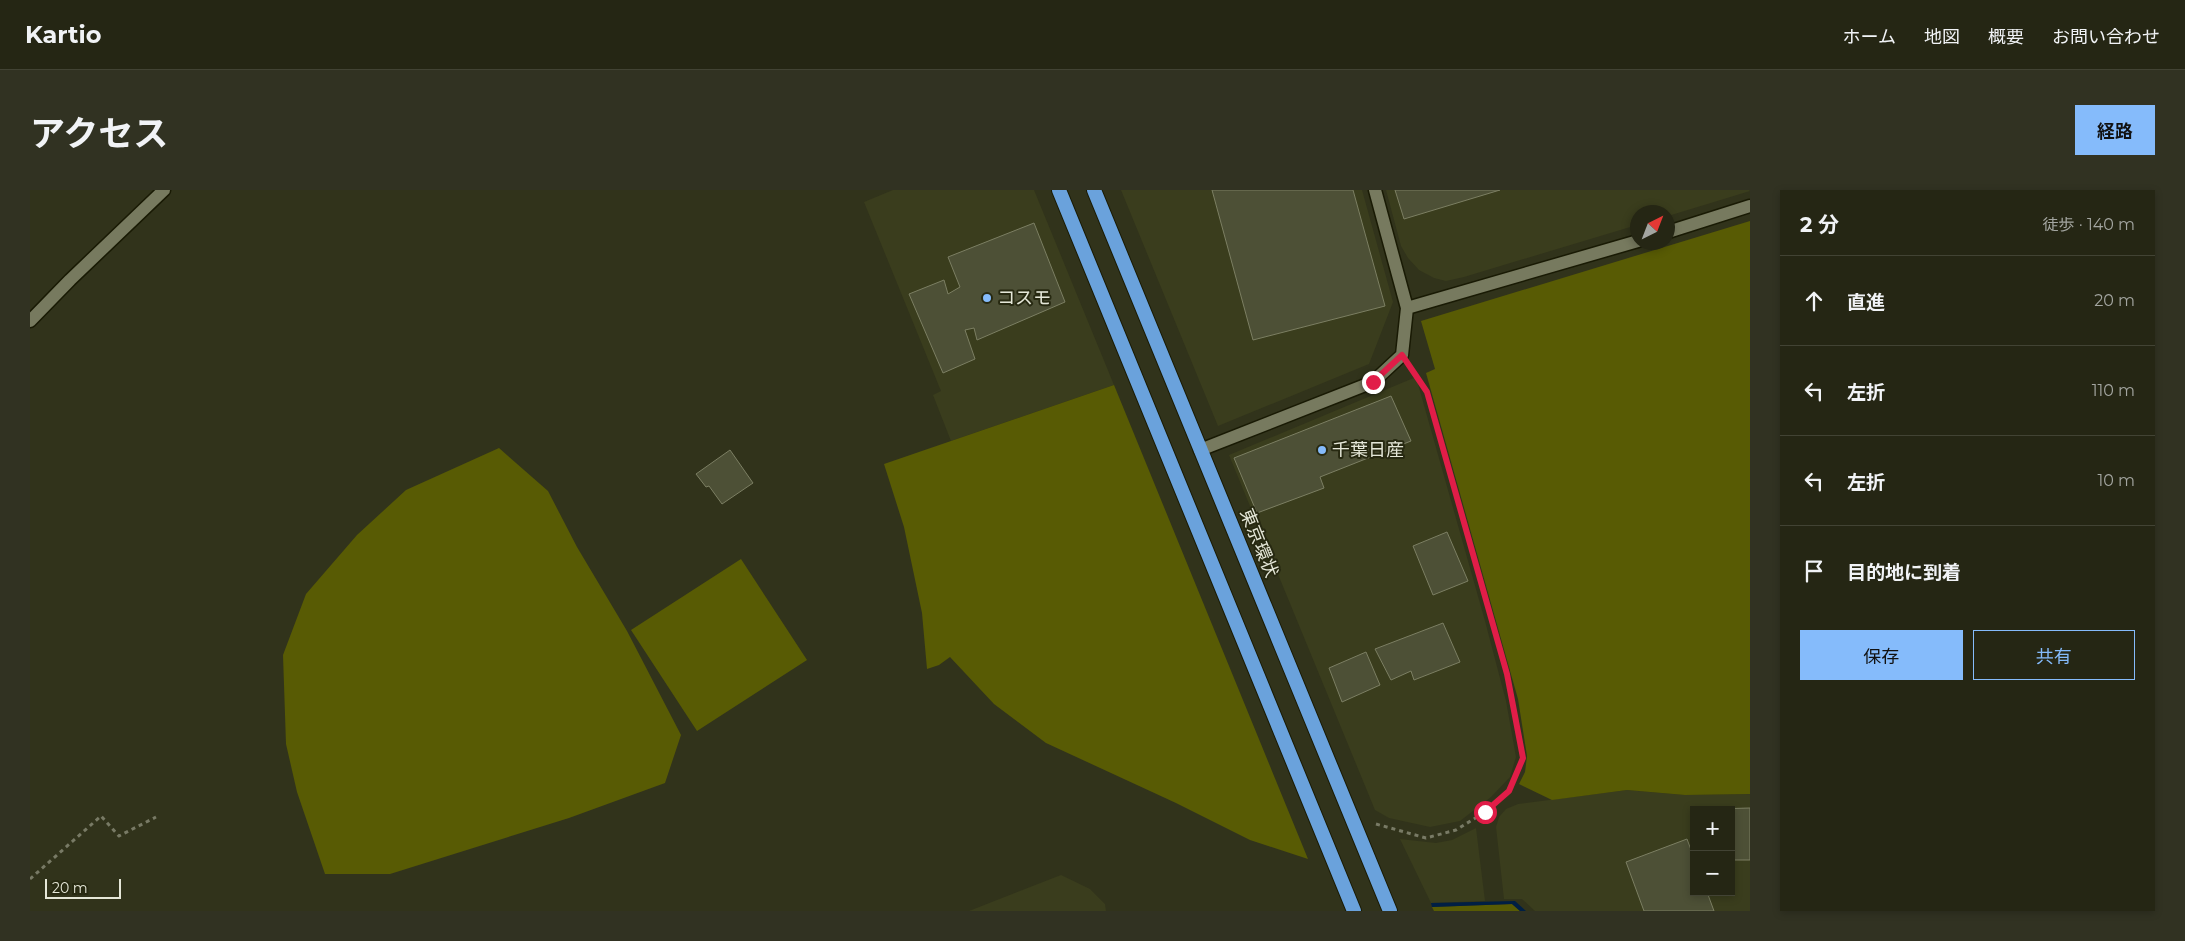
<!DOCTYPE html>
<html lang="ja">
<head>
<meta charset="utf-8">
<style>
	body { margin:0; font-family:Montserrat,"Noto Sans JP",sans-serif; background:#313222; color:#f1f3f6 }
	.controls { position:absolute; right:15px; bottom:15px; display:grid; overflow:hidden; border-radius:0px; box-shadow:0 2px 8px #0003 }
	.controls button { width:45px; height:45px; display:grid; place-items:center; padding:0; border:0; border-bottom:1px solid #424334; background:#252614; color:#f1f3f6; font:25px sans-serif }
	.compass { position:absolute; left:1600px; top:15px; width:45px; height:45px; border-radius:50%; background:#252614; box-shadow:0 2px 8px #0003; rotate:42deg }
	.scale { position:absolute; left:15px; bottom:12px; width:76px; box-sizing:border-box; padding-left:5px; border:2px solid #e5e7d8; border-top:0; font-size:14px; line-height:18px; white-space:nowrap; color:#e5e7d8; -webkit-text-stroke:4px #272911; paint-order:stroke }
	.stop { position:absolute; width:15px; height:15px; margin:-11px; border:4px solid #e11d48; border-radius:50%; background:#fff }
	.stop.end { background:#e11d48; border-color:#fff; box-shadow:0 1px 5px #0008 }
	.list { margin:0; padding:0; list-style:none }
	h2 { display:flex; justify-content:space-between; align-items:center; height:65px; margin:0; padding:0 20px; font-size:21px }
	h2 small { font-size:16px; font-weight:400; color:#a3a5a0 }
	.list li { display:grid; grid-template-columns:32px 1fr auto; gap:15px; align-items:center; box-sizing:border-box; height:90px; padding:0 20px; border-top:1px solid #424334 }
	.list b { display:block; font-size:19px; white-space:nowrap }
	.list em { font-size:16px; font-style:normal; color:#a3a5a0 }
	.actions { display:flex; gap:10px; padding:15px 20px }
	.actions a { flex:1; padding:11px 0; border:1px solid #85bbfb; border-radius:0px; text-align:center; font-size:18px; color:#85bbfb }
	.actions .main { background:#85bbfb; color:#111 }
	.icon { flex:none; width:28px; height:28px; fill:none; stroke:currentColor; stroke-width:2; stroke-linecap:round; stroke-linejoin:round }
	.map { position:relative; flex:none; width:1720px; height:721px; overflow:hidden; border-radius:0px }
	header { display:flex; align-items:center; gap:30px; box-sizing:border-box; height:70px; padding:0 25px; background:#252614; border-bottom:1px solid #424334 }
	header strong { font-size:24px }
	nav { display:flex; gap:28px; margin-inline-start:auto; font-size:18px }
	.intro { display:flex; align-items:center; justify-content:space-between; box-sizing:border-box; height:120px; padding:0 30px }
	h1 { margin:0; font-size:35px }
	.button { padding:12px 22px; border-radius:0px; background:#85bbfb; color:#111; font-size:18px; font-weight:700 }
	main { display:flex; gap:30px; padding:0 30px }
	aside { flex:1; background:#252614; border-radius:0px; box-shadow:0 2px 8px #0003 }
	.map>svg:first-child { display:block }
	.built { fill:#3a3d1d; fill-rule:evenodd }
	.green { fill:#585b04 }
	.water { fill:#001f44 }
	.building { fill:#4d5036; stroke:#7c7f63 }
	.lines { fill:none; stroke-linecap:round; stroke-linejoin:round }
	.minor-casing { stroke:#191a04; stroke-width:15 }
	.tertiary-casing { stroke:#191a04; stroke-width:15 }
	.trunk-casing { stroke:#191a04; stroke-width:16 }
	.path { stroke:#787a65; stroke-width:3; stroke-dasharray:4 4; stroke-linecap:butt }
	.minor { stroke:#777a5f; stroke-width:12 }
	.tertiary { stroke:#777a5f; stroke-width:12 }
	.trunk { stroke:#6aa2dc; stroke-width:14 }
	.route { stroke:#e11d48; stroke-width:6 }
	.poi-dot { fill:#85bbfb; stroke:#272911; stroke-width:2 }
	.labels { text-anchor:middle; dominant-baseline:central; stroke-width:4; stroke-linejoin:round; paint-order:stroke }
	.poi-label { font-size:18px; fill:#e5e7d8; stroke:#272911; text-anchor:start }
	.street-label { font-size:18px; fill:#e5e7d8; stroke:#272911 }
</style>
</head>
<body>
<header>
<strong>Kartio</strong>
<nav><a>ホーム</a><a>地図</a><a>概要</a><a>お問い合わせ</a></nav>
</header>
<div class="intro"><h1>アクセス</h1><a class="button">経路</a></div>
<main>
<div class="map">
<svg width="1720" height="721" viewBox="0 0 1720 721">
	<rect width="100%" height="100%" fill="#31331b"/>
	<path class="built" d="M863,0h141l80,195 -163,56 -18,-46 8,-4 -77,-189z
		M1091,0h241l31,112 -24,62 -151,62z
		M1356,0h363l1,1 -82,25v-4h-30l-1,13 -173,52 -18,4 -12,-3 -15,-8 -11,-12 -7,-12z
		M1386,187l69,244 21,80 10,56 -6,20 -19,20 -31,24 -30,6 -41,-9 -14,-8 -146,-355z
		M1597,600l58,5 65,-1v117h-215l-13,-12h-18l-8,-72 3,-10 7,-8 12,-5zM1664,620h37v82h-37z
		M1446,638l9,73 -54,2 -31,-64 36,4 16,-3z
		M1031,685l29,14 15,15 1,7h-137z"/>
	<path class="green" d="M1720,31v573l-65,1 -58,-5 -75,10 -33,-16 6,-12 2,-16 -9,-57 -92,-326 9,-4 -14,-48z
		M1084,195l185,452 9,22 -58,-19 -74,-37 -130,-60 -52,-39 -44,-47 -11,8 -12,4 -5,-56 -18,-86 -20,-63z
		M469,258l49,43 29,56 50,84 54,104 -16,48 -96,35 -179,56h-65l-28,-82 -11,-48 -3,-89 23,-61 51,-59 49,-45z
		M711,369l66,101 -110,71 -66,-101z
		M1482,714l8,7h-86l-2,-4z"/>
	<path class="water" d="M1485,711l11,10h-6l-8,-7 -80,3 -1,-4z"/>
	<path class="building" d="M1182,0h141l32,116 -132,34z
		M1365,0h105l-96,29z
		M1004,33l31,79 -88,38 -3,-12 -9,2 10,29 -32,14 -34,-79 35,-14 4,14 12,-7 -12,-30z
		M1361,206l20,45 -91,36 4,11 -67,25 -23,-55z
		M700,260l23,33 -31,21 -13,-18 -3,1 -10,-13z
		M1417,342l21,49 -35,14 -20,-49z
		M1413,433l17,39 -46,18 -3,-9 -20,9 -16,-31z
		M1336,462l14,33 -38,17 -13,-34z
		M1720,618v52h-19v-50l-17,-1z
		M1657,649l7,19v34h13l7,19h-70l-18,-49z"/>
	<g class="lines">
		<g class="minor-casing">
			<path id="minor" d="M1638,42l82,-26
				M1377,118l231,-67
				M1170,260l173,-68 29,-27 5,-47 -32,-118"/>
		</g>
		<g class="tertiary-casing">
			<path id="tertiary" d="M0,131l40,-41 94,-90"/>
		</g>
		<g class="trunk-casing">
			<path id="trunk" d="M1029,0l295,721
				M1064,0l296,721"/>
		</g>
		<path class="path" d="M1346,634l50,14 30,-8 29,-18 24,-21 14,-33 -16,-84 -80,-282 -15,-22
			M0,689l71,-63 18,20 37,-19"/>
		<use href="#minor" class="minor"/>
		<use href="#tertiary" class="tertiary"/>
		<use href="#trunk" class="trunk"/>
	</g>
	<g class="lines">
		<path class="route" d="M1343,192l29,-27 25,37 80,282 16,84 -14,33 -24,21"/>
	</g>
	<g class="poi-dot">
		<circle cx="957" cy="108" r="5"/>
		<circle cx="1292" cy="260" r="5"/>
	</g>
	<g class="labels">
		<g class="poi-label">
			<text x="967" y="108">コスモ</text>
			<text x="1302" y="260">千葉日産</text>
		</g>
		<g class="street-label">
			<text transform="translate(1229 353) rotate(68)">東京環状</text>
		</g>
	</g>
</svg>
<div class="controls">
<button>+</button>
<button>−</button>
</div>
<svg class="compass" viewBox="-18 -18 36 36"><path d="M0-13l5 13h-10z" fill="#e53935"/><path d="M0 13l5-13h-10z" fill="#a3a5a0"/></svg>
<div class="scale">20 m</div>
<div class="stop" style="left:1455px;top:622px"></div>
<div class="stop end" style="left:1343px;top:192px"></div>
</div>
<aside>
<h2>2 分<small>徒歩 · 140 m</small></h2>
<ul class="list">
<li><svg class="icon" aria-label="ahead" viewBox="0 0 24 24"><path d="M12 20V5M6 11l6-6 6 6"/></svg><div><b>直進</b></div><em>20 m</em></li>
<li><svg class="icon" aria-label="left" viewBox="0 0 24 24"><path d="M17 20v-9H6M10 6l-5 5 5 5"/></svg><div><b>左折</b></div><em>110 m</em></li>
<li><svg class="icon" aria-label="left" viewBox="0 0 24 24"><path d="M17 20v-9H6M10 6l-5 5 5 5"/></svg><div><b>左折</b></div><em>10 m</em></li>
<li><svg class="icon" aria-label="arrive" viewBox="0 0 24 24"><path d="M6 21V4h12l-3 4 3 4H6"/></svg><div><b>目的地に到着</b></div></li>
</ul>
<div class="actions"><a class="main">保存</a><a>共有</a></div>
</aside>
</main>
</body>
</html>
